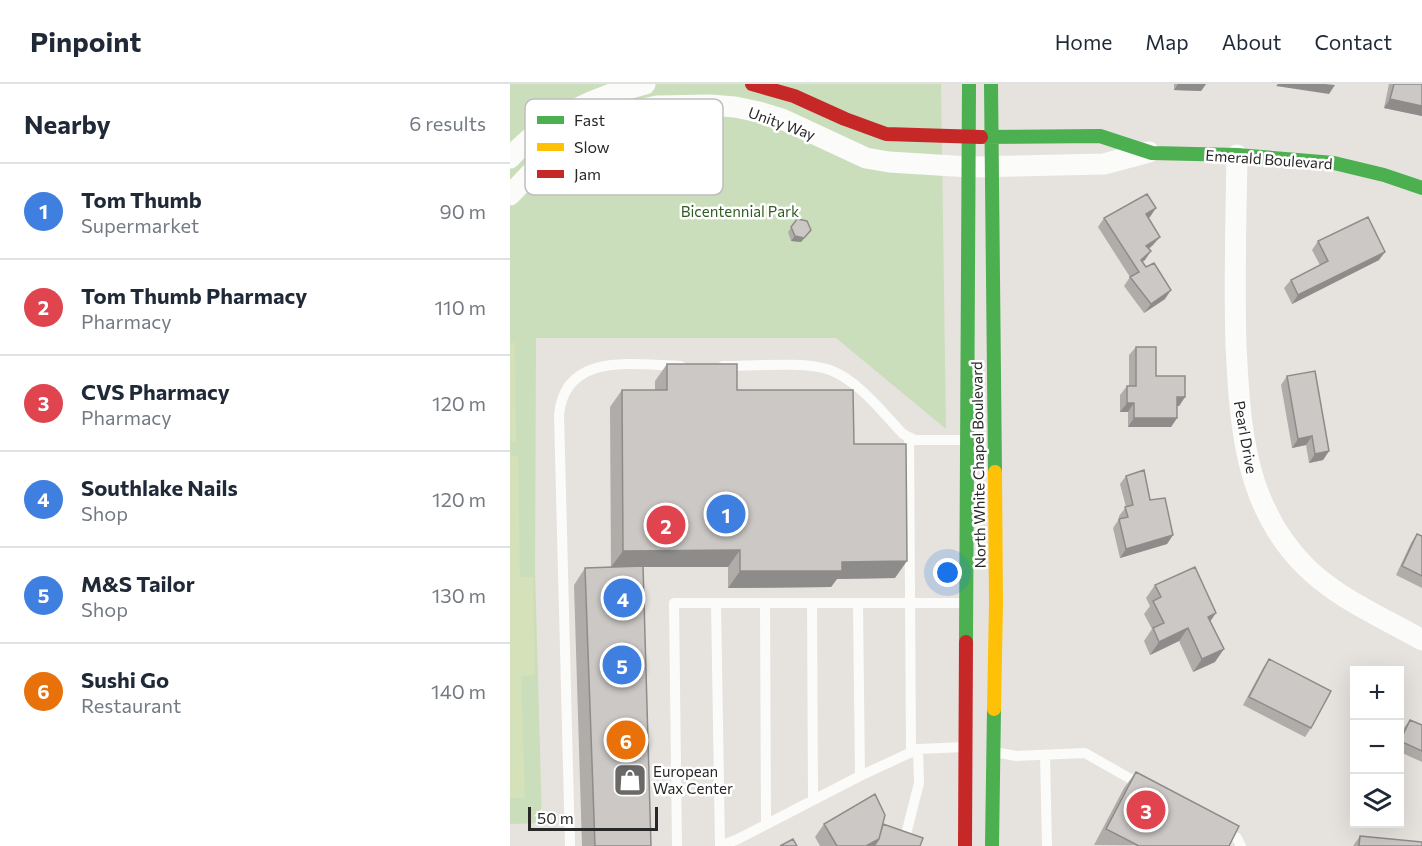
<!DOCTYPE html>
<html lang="en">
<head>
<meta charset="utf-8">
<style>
	body { margin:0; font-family:Commissioner,sans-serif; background:#f2f2f3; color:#1f2937 }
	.controls { position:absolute; right:18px; bottom:18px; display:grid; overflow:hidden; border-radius:0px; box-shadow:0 6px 24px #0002 }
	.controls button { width:54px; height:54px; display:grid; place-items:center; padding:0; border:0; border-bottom:2px solid #e0e1e3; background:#fff; color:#1f2937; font:30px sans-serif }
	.scale { position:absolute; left:18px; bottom:15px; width:130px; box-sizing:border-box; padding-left:6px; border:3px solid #282828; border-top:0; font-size:16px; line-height:21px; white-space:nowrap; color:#282828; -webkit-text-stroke:4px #fff; paint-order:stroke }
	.you { position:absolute; left:438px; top:489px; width:21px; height:21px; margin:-15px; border:4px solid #fff; border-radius:50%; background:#1a73e8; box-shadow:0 0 0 9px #1a73e833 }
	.badge { display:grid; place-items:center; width:39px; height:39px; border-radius:50%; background:#111827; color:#fff; font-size:20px; font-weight:700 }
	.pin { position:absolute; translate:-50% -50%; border:3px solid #fff; box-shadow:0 2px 6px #0006 }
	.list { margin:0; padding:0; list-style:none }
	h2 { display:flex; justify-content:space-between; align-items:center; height:78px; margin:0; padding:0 24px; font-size:26px }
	h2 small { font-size:20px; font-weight:400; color:#747a83 }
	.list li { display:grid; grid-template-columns:39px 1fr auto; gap:18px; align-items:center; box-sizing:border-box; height:96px; padding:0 24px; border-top:2px solid #e0e1e3 }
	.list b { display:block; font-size:22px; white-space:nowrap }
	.list p { margin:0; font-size:20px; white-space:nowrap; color:#747a83 }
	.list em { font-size:20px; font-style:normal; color:#747a83 }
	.icon { flex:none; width:33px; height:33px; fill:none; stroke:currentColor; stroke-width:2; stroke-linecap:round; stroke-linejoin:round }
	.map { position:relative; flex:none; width:912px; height:762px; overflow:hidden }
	header { display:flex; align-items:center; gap:36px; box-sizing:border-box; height:84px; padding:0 30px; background:#fff; border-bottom:2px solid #e0e1e3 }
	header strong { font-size:28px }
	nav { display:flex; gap:33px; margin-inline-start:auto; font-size:21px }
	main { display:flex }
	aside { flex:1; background:#fff }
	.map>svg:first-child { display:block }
	.green { fill:#cadebb }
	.pitch { fill:#d4e1b9 }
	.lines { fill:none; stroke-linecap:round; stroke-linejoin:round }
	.lane { stroke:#fbfbfa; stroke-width:10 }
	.street { stroke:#fbfbfa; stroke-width:21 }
	.fast { stroke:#4caf50; stroke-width:14 }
	.slow { stroke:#ffc107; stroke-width:14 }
	.jam { stroke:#c62828; stroke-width:14 }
	.wall { fill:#afaca9 }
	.shaded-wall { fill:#8e8c8a }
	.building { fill:#cbc8c5; stroke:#8e8c8a; stroke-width:1.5 }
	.labels { text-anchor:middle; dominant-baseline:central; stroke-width:5; stroke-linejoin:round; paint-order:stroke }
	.street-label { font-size:15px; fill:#282828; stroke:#fff }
	.park-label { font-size:15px; fill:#305c21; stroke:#fff }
	.poi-label { font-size:15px; fill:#282828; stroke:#fff; text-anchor:start }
	.key { fill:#fff; stroke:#bebebe; stroke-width:1.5 }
	.key-label { font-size:16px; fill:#282828 }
</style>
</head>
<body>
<header>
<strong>Pinpoint</strong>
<nav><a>Home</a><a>Map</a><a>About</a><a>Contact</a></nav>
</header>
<main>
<aside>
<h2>Nearby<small>6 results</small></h2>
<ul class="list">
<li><span class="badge" style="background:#3f7fe0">1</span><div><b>Tom Thumb</b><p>Supermarket</p></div><em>90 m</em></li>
<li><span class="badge" style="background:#e0444e">2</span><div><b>Tom Thumb Pharmacy</b><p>Pharmacy</p></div><em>110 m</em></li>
<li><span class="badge" style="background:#e0444e">3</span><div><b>CVS Pharmacy</b><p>Pharmacy</p></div><em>120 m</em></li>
<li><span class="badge" style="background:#3f7fe0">4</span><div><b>Southlake Nails</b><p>Shop</p></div><em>120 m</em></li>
<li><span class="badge" style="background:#3f7fe0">5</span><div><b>M&amp;S Tailor</b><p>Shop</p></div><em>130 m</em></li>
<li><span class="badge" style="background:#e8710a">6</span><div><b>Sushi Go</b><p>Restaurant</p></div><em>140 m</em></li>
</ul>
</aside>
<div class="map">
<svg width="912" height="762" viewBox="0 0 912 762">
	<rect width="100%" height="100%" fill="#e6e2de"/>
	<path class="green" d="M0,0h431l5,345 -110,-91h-300l-1,232 7,253 -32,1z"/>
	<path class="pitch" d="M0,259h5l1,99 -6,-1 1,15h7l2,121h13l2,98 -14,1 4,122h-15z"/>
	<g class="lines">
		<path class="lane" d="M213,282c28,0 83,-5 107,4 29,11 52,42 73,64l12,6h51
			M399,353l2,316
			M206,519l4,243
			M255,519l1,220
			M302,519l1,197
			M348,519l2,173
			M484,668l22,4 69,-3 58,33
			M535,671l2,91
			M712,746l15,8 4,8
			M60,762l-11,-431c6,-64 75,-50 122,-49
			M167,762l-3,-243h290
			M210,762l16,-6 124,-64 58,-27 46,-2
			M393,762l16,-63 -1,-34"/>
		<path class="street" d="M727,71c-1,63 -3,127 -1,190 4,80 8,159 68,220 32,33 78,52 118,75
			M0,74c34,-39 86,-62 135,-74
			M0,111l20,-21 33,-27 28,-17 49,-20 17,-4 53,-1 25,2 24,5 23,7 84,39 23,4 81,5 134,-3 45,-12"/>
		<path class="fast" d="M481,0l4,388
			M471,53l119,-1 52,17 85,2 97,8 50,12 38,13
			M456,558l3,-558
			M482,762l2,-137"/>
		<path class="slow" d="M484,625l2,-106 -1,-131"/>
		<path class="jam" d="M242,0l42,12 51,23 41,15 95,3
			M455,762l1,-204"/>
	</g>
	<path class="wall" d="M664,0h32l-5,7 -27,-1z
		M879,0h33v32l-38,-8z
		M640,133l-2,1 5,27 -4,4 -4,11 -3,2 23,37 -21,14 -20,-27 6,-9 -32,-50 6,-9z
		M287,135l14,11 -10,12 -10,-1 -3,-9z
		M808,157l61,19 -87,44 -8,-16 7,-8 29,-15 -8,-15z
		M626,263l20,29 29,21 -6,9h-2v12l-6,9h-43v-15h-8v-17l7,-9h2v-31z
		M157,280l70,26 117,54 41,134 -58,1 -6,8 -103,1v-21h-85l8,279h-69l-8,-261 11,-17 26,-1 -1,-160 12,-17h33v-9z
		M777,292l42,75 -6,9 -14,3 -3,-18 -14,3 -11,-63z
		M616,392l24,24 23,35 -6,9 -47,14 -7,-30 6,-9v-3l7,-9 -6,-23z
		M907,450l5,2v52l-26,-13 15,-32z
		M645,501l55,36 5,41 -22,10 -14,-31 -29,14 -6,-14 8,-12 -8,-15 6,-8 -4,-8z
		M759,575l42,69 -6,9 -62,-32 20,-37z
		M900,636l12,5v37l-22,-10v-14l3,-9z
		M626,688l93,74 -135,-1 30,-57z
		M314,740h59l37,22h-100l-5,-9z
		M850,752l62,10h-69z"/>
	<path class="shaded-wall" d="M668,0h28l-5,7 -27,-1z
		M768,0h47l10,1 -6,9 -53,-8z
		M880,15l32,7v10l-38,-8z
		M646,124l-6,9 -10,6 6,-9z
		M301,146l-10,12 -10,-1 4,-5z
		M650,153l-7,8 -13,10 6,-9z
		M641,167l-6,9 -11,8 7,-8z
		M875,168l-6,8 -87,44 6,-9z
		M661,206l-6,9 -21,14 7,-9z
		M667,313h8l-6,9h-8z
		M617,319h7l-6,9h-8z
		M624,334h43l-6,9h-43z
		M802,352l-6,9 -14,3 6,-9z
		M819,367l-6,9 -14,3 6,-9z
		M663,451l-6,9 -47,14 6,-9z
		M230,466l-12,17h-117l12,-16z
		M397,477l-12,17 -58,1 -6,8 -103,1 12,-17 102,-9z
		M706,529l-9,13 1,-9z
		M678,544l-9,13 -29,14 9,-13z
		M714,565l-9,13 -22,10 9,-13z
		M369,755l-5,7h-8z"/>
	<path class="building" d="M884,0h28v22l-32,-7z
		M637,110l9,14 -10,6 14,23 -14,9 5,5 -10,9 5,7 8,-4 17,27 -20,14 -21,-27 9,-5 -35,-54z
		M858,133l17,35 -87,43 -7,-15 37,-19 -10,-20z
		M287,135l10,2 4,9 -7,8 -9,-2 -4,-9z
		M626,263h20v29h29v21h-8v21h-43v-15h-7v-17h9z
		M157,280h70v26h116l1,54h52l1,117 -65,1v9h-102v-21l-117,1 -1,-161h45z
		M805,287l14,80 -14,3 -3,-18 -14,3 -11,-63z
		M634,386l6,30 15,-2 8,37 -47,14 -7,-30 9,-2 -3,-10 8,-2 -7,-29z
		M907,450l5,2v40l-20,-10z
		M133,482l8,280h-56l-10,-278z
		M685,483l21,46 -8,4 16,32 -22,10 -14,-31 -29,14 -6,-14 11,-5 -11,-22 8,-4 -6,-12z
		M759,575l62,32 -20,37 -62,-31z
		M900,636l12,5v26l-22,-10z
		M626,688l103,54 -10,20h-90l-33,-17z
		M365,710l10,21 -6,24 -13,7h-29l-13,-22z
		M373,740l40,14 -3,8h-46l5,-7z
		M850,752l62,6v4h-63z
		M283,755l4,7h-17z"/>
	<defs>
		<g id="shop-square" transform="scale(1.725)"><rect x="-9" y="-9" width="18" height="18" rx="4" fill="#6a6968" stroke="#fff"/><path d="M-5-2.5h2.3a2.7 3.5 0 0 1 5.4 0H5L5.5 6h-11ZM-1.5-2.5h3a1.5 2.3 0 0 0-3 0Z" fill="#fff"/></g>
	</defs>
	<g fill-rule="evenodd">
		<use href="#shop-square" x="120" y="696"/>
	</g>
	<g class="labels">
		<g class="street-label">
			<text transform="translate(272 39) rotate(20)">Unity Way</text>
			<text transform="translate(759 75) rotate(4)">Emerald Boulevard</text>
			<text transform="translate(736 353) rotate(80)">Pearl Drive</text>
			<text transform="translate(468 381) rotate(-91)">North White Chapel Boulevard</text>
		</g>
		<g class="park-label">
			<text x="230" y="127">Bicentennial Park</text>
		</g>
		<g class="poi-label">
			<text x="143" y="687">European<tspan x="143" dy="17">Wax Center</tspan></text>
		</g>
	</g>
	<rect x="15" y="15" width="198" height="96" rx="9" class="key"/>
	<rect x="27" y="32" width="27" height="8" fill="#4caf50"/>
	<rect x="27" y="59" width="27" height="8" fill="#ffc107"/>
	<rect x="27" y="86" width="27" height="8" fill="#c62828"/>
	<g class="key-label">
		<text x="64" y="42">Fast</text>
		<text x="64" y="69">Slow</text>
		<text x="64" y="96">Jam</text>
	</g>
</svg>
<div class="controls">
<button>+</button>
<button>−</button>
<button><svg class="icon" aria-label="layers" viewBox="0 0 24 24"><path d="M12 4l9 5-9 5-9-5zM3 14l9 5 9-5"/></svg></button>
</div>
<div class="scale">50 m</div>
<div class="you"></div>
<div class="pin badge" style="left:216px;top:430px;background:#3f7fe0">1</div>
<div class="pin badge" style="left:156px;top:441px;background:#e0444e">2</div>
<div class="pin badge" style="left:636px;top:726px;background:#e0444e">3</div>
<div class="pin badge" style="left:113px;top:514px;background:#3f7fe0">4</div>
<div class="pin badge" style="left:112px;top:581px;background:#3f7fe0">5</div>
<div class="pin badge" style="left:116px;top:656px;background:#e8710a">6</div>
</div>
</main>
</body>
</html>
